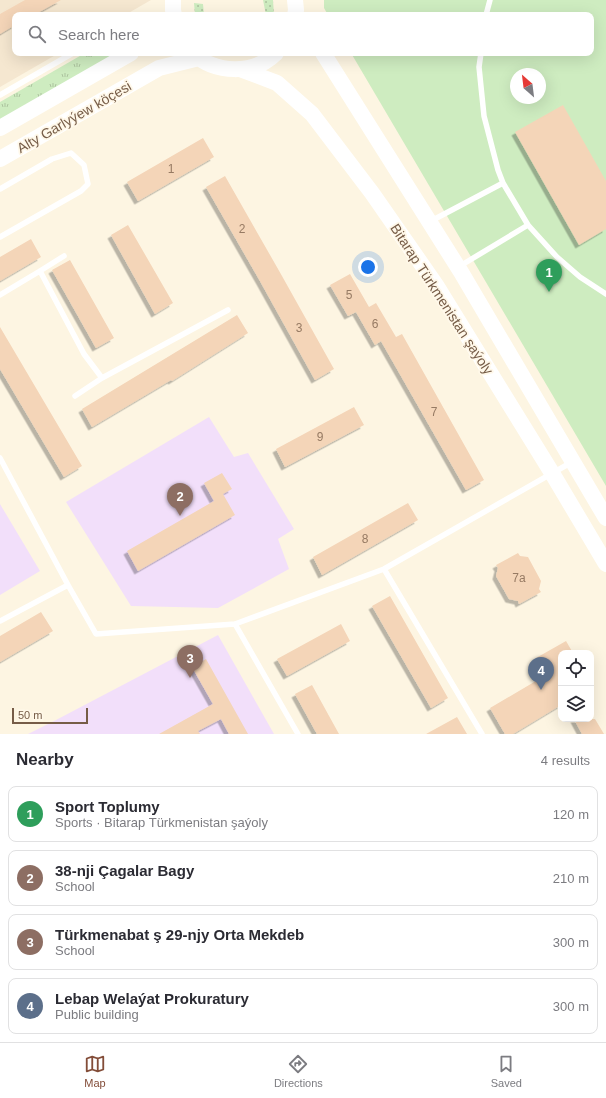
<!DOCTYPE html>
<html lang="en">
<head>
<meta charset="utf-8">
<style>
	body { margin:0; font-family:Helvetica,sans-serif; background:#f2f2f3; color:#2b2b33 }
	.controls { position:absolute; right:12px; bottom:12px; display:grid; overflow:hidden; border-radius:8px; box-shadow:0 4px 16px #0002 }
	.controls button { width:36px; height:36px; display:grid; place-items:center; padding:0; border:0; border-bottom:1px solid #e1e1e2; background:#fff; color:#2b2b33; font:20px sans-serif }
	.compass { position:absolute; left:510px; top:68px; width:36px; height:36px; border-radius:50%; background:#fff; box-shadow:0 4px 16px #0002; rotate:332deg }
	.scale { position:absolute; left:12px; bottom:10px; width:76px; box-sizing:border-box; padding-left:4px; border:2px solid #765c47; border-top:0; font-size:11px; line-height:14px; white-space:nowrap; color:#765c47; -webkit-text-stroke:3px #fff8e9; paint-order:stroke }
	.you { position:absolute; left:368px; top:267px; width:14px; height:14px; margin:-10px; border:3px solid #fff; border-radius:50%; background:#1a73e8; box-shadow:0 0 0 6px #1a73e833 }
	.badge { display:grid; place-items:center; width:26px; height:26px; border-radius:50%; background:#834d39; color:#fff; font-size:13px; font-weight:700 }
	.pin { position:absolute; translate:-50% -33px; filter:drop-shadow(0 1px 2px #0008) }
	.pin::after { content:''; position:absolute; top:21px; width:14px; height:12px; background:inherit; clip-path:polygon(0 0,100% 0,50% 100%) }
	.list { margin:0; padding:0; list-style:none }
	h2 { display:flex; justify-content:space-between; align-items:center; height:52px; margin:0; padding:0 16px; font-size:17px }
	h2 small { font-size:13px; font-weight:400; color:#7c7c81 }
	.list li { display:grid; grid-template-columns:26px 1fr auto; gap:12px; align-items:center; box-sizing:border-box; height:56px; margin:0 8px 8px; padding:0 8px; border:1px solid #e1e1e2; border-radius:8px }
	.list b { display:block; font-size:15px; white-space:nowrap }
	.list p { margin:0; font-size:13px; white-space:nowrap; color:#7c7c81 }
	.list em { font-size:13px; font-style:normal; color:#7c7c81 }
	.icon { flex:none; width:22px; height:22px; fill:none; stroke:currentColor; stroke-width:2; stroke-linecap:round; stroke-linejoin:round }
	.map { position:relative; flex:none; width:606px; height:734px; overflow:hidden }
	.search { position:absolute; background:#fff; box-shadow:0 4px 16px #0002; left:12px; right:12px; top:12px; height:44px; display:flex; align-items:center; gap:10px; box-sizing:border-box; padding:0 14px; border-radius:8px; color:#7c7c81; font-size:15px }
	.sheet { height:308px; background:#fff }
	nav { display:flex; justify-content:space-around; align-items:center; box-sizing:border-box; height:56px; border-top:1px solid #e1e1e2; background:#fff; font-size:11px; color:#7c7c81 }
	nav a { display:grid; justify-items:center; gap:2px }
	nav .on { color:#834d39 }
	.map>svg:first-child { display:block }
	.residential { fill:#f5e7d0 }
	.education { fill:#f2dffa }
	.grass { fill:url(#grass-tufts) }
	.park { fill:url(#park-dots) }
	.garden { fill:#ceecc0; fill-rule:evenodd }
	.building { fill:#f4d5b8; filter:url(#shadow) }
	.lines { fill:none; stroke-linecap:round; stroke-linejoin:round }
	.lane { stroke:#fff; stroke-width:5.5 }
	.secondary { stroke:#fff; stroke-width:16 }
	.labels { text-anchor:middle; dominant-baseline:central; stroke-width:3.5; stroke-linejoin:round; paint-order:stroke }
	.number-label { font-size:12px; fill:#967a63 }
	.street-label { font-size:14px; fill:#765c47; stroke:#fff8e9 }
</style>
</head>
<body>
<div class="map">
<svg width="606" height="734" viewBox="0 0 606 734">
	<defs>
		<pattern id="grass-tufts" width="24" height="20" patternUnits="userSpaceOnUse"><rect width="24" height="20" fill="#ceecc0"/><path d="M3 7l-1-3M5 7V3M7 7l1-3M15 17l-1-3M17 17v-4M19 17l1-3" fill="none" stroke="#acc29e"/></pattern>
		<pattern id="park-dots" width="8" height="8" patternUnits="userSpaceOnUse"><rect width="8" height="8" fill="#ceecc0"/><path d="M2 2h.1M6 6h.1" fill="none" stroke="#acc29e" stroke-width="1.8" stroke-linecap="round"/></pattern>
		<filter id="shadow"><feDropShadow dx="-3.5" dy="3.5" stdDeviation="0" flood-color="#0004"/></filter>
	</defs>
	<rect width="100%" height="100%" fill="#fdf5e2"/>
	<path class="residential" d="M0,0h151l-26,15h-110v38h44l-59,34z"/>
	<path class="education" d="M209,417l25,40 14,-4 46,76 -16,10 11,30 -71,39 -87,-2 -65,-104z
		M0,504l40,67 -40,24z
		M218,635l56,99h-246l28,-14z"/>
	<path class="grass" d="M85,53h33l-118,67v-18z"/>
	<path class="park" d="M263,0h10l1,15h-8z
		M194,3l9,1 1,11h-9z"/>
	<path class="garden" d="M324,0h282v486l-255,-433h240v-38h-263l-4,-7zM516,74h24v24h-24z"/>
	<path class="building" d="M25,0h36l-27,15h-19v10l-15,9v-20z
		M563,105l43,76v48l-27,16 -64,-113z
		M203,138l11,19 -76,44 -11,-19z
		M225,176l57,100 52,93 -19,11 -55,-99 -54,-94z
		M128,225l45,78 -18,11 -44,-79z
		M31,239l10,18 -41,24v-24z
		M70,260l44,78 -18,10 -44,-78z
		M350,274l19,33 7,-4 20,34 6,-3 82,146 -18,10 -85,-149 -6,4 -19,-33 -8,4 -18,-31z
		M237,315l11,18 -76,48 -1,-1 -79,47 -10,-18z
		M0,327l82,139 -18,11 -64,-108z
		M354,407l10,18 -79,42 -9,-18z
		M222,473l10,16 -9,5 12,21 -97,56 -11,-20 87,-50 -10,-18z
		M408,503l10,17 -96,55 -9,-18z
		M518,553l2,3 8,1 13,24 -2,8 2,3 -22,12 -1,-3 -9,-2 -13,-23 2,-8 -2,-3z
		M390,596l58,102 -17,10 -59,-102z
		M41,612l12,19 -53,31v-26z
		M341,624l9,17 -63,35 -10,-17z
		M566,641l7,12h-12v52l-48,29h-8l-15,-26 56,-33 -10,-17z
		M206,659l42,75h-19l-8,-15 -23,12 2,3h-41l54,-30 -21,-37z
		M312,685l27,49h-22l-22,-40z
		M457,717l10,17h-41z
		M574,719h21l9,15h-22z"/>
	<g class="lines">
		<path class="lane" d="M486,15l4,-15
			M0,95l73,-42
			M503,183l25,42
			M0,189l52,-30 19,-6 13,12 4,19 -7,7 -81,46
			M431,221l72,-38 -5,-13 -14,-54 -5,-49 2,-14
			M460,266l68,-41 29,32 23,20 26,17
			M40,271l44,83 18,24
			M0,295l40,-24 24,-15
			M75,396l27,-18 126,-68
			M0,458l68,127 28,49 139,-10 149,-55 188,-107
			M384,569l98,165
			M0,621l68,-36
			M235,624l63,110"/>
		<path class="secondary" d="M173,0v10l1,5
			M295,15l1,-5 -1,-10
			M193,53c22,21 61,22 83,0
			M323,53l138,219 145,246
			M240,69l37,14 35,31 60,79 64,92 116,188 54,91
			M0,128l131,-75
			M0,159l159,-91 40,-10"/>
	</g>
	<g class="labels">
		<g class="number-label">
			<text x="171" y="169">1</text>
			<text x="242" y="229">2</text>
			<text x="349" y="295">5</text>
			<text x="375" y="324">6</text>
			<text x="299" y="328">3</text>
			<text x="434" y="412">7</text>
			<text x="320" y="437">9</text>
			<text x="365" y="539">8</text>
			<text x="519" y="578">7a</text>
		</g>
		<g class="street-label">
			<text transform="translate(74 117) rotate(-30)">Alty Garlyýew köçesi</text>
			<text transform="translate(442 299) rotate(57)">Bitarap Türkmenistan şaýoly</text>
		</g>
	</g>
</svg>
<div class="controls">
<button><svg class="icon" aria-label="locate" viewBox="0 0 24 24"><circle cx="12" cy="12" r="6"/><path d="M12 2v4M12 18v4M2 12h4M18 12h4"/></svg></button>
<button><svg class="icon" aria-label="layers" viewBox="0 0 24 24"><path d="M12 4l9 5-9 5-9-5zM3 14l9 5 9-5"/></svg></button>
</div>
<svg class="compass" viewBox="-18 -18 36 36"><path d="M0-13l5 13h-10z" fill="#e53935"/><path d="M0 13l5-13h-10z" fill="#7c7c81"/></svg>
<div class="scale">50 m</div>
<div class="you"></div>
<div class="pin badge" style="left:549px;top:292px;background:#2e9e5b">1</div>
<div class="pin badge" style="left:180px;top:516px;background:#8d6e63">2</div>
<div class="pin badge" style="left:190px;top:678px;background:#8d6e63">3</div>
<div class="pin badge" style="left:541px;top:690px;background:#5c6f8a">4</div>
<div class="search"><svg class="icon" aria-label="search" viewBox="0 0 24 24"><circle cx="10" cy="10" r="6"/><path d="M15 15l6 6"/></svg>Search here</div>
</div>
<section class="sheet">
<h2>Nearby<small>4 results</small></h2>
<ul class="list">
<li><span class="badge" style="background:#2e9e5b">1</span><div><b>Sport Toplumy</b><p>Sports · Bitarap Türkmenistan şaýoly</p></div><em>120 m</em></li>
<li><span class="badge" style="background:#8d6e63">2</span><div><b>38-nji Çagalar Bagy</b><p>School</p></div><em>210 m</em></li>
<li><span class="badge" style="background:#8d6e63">3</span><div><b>Türkmenabat ş 29-njy Orta Mekdeb</b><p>School</p></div><em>300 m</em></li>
<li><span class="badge" style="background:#5c6f8a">4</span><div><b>Lebap Welaýat Prokuratury</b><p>Public building</p></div><em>300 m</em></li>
</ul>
</section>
<nav>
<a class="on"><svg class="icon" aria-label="map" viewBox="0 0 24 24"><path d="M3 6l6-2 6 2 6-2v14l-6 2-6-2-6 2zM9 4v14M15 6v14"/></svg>Map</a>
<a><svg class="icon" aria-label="directions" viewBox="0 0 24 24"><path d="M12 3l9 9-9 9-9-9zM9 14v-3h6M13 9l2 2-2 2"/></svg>Directions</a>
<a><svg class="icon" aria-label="saved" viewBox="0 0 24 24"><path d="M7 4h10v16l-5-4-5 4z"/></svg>Saved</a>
</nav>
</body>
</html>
